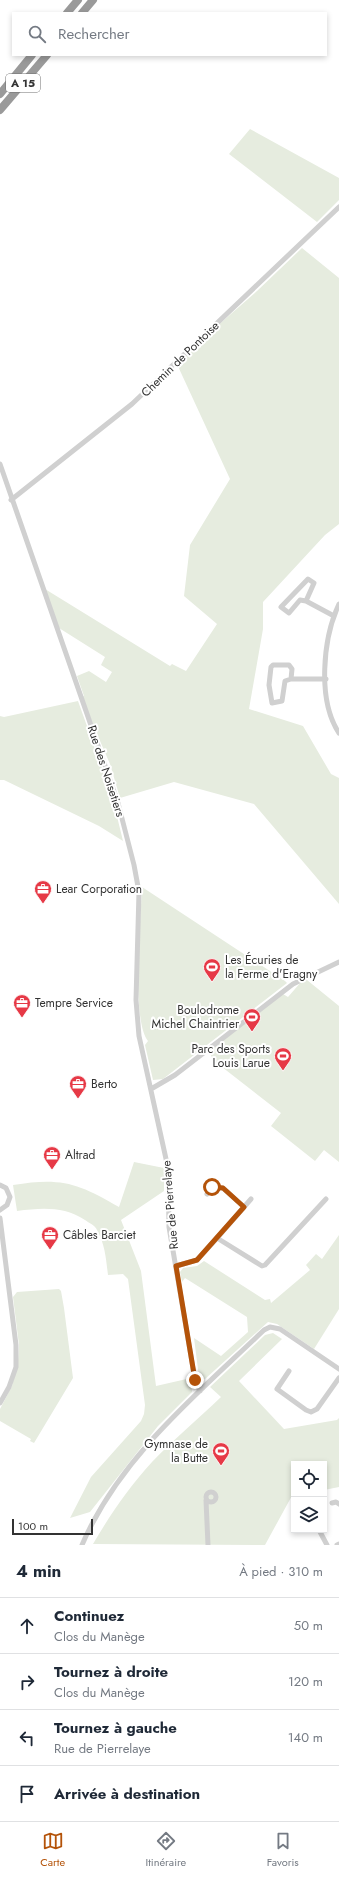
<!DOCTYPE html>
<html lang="fr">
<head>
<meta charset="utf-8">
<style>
	body { margin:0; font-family:Jost,sans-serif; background:#f2f2f3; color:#1f2937 }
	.controls { position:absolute; right:12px; bottom:12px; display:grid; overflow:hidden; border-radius:0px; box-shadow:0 2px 6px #0003 }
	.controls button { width:36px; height:36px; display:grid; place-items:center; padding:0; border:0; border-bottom:1px solid #e0e1e3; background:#fff; color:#1f2937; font:20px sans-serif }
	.scale { position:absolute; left:12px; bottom:10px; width:81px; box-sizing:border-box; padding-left:4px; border:2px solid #333; border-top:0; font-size:11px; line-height:14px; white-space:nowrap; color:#333; -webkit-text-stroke:3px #fff; paint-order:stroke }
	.stop { position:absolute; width:12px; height:12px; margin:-9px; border:3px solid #b45309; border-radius:50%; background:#fff }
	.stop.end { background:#b45309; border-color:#fff; box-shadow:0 1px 4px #0008 }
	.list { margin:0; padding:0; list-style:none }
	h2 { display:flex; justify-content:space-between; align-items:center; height:52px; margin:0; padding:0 16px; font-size:17px }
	h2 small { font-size:13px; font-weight:400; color:#747a83 }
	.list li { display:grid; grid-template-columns:26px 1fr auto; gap:12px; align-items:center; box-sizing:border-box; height:56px; padding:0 16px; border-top:1px solid #e0e1e3 }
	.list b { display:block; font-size:15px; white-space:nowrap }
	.list p { margin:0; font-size:13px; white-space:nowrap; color:#747a83 }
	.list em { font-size:13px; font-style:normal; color:#747a83 }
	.icon { flex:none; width:22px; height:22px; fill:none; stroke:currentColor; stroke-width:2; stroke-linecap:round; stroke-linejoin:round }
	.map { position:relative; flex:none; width:339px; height:1545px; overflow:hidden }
	.search { position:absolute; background:#fff; box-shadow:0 2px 6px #0003; left:12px; right:12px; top:12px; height:44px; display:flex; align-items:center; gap:10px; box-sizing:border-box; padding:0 14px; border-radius:0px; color:#747a83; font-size:15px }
	.sheet { height:276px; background:#fff }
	nav { display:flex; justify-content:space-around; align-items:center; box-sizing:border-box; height:56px; border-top:1px solid #e0e1e3; background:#fff; font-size:11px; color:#747a83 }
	nav a { display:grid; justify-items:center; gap:2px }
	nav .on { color:#b45309 }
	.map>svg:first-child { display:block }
	.green { fill:#e6ecdf }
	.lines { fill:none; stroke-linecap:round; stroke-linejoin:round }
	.minor { stroke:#d0d0d0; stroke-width:5 }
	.highway { stroke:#9a9a9a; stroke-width:8 }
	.route { stroke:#b45309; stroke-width:5 }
	.labels { text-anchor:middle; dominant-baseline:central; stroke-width:4; stroke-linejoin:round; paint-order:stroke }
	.shield { fill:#fff; stroke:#707070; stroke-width:1 }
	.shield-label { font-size:11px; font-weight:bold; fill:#333 }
	.street-label { font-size:12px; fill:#333; stroke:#fff }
	.poi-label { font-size:12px; fill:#333; stroke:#fff; text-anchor:start }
</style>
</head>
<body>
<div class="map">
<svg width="339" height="1545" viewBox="0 0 339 1545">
	<rect width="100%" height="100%" fill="#fff"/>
	<path class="green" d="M250,129l89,49v22l-22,22 -88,-68z
		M302,248l37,30v246l-14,11 -62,67v27l-14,80 54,17 28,48 8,4v126l-85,-100 -80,-22 -54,16 -10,-34 -29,-67 3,-1 -7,-20 12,-5 17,11 6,-10 -11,-7 4,-8 -46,-29 -14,-39 125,77 2,-2 14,7 31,-47 -33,-28 6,-51 40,-66 -54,-117 81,-71z
		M78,701l34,95 11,45 -24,-15 -95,-46h-4v-64l4,1z
		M142,887l143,94 2,2 -124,96 -10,1 -8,-35 3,-4c-17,-21 -7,-123 -6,-154z
		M307,980l32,26v156l-15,-12 -9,11 -44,-35 10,-13 -68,-53 -4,-9 74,-57 5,3 13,-15z
		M134,1162l30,6v23l-43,29 20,51 15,115 35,-8 1,14 -34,34 -68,86 -20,6 21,-41 50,-56 3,-7 1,-9 -17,-126 -5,-5 -15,1c-2,-16 -3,-31 -11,-45 -2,-5 -8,-7 -12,-10 -22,-14 -43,-12 -68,-9l-4,-26c48,-8 65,-2 106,22z
		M339,1235v74l-25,40 -37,-25 -9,-2 -63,57 -6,-2 -5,-39 27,18 27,-24 -1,-15 -62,-39 -3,4 -2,-10 3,-4 14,-2 7,-5 61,39 5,-1 1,4 39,-33 -4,-5 10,-11 6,5z
		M59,1289l2,2 3,17 9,70 -39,65 -4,-2 1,-2 -31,-18v-12l12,-23 6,-25 1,-16 -6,-48 4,-5z
		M273,1333l9,6 -43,42 45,48 53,-9 2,-2v69l-15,3v-26h-30v28l-29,53 -172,-1c17,-29 36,-57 59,-82 22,-23 46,-43 69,-65l-11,-10 55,-52z"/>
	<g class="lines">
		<path class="minor" d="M0,464l118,339 16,62 5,27 -3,108 3,36 29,132 1,59 26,153 5,11
			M11,500l121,-96 207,-197
			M306,601l8,-18 -6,-4 -27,28 8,6 11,-13 6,1 28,15
			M339,604c-16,34 -22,96 0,129
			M291,679l1,-10 -3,-4h-16l-2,2 -2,18 3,18 10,-2 3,-20 6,-2h35
			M151,1089l24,-14 118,-91 46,-22
			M0,1185l6,3 4,9 -3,8 -7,5
			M207,1194l5,-7 11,1 21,19
			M251,1199l-34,39 45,28 3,-1 61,-66
			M0,1218l16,127v22l-7,20 -9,16
			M176,1266l21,-6 20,-22
			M289,1371l-12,18 29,21 5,2 6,-3 22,-31
			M206 1497a5 5 0 1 1 10 0a5 5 0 1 1-10 0Z
			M206,1500l2,45
			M332,1503l4,-1 3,2
			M319,1530l8,15
			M82,1545c37,-87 115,-151 182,-215l6,-3 10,2 59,40
			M337,1545l2,-1"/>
		<path class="highway" d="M67,13l11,-13
			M82,13l11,-13
			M0,94l32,-39
			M0,110l47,-55"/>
	</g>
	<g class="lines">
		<path class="route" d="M195,1380l-19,-114 21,-6 47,-53 -21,-19 -11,-1"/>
	</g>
	<defs>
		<g id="office-pin" transform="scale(0.9)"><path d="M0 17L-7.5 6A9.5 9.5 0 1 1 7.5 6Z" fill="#e63946" stroke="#fff"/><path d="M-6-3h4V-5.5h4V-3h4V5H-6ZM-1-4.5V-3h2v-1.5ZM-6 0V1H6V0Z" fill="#fff"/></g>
		<g id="stadium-pin" transform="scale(0.9)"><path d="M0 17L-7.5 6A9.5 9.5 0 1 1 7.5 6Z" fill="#e63946" stroke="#fff"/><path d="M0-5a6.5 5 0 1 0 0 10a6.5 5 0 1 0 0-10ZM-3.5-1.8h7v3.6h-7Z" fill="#fff"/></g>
	</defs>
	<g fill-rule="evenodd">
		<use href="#office-pin" x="43" y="889"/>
		<use href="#stadium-pin" x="212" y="967"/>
		<use href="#office-pin" x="22" y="1003"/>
		<use href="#stadium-pin" x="252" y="1017"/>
		<use href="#stadium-pin" x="283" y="1056"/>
		<use href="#office-pin" x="78" y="1084"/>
		<use href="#office-pin" x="52" y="1155"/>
		<use href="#office-pin" x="50" y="1235"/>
		<use href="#stadium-pin" x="221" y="1451"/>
	</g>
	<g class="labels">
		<rect class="shield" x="6" y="74" width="34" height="18" rx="3"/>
		<g class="shield-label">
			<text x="23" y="83">A 15</text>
		</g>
		<g class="street-label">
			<text transform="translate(180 359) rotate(-44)">Chemin de Pontoise</text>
			<text transform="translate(106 771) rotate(72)">Rue des Noisetiers</text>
			<text transform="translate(170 1205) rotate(-95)">Rue de Pierrelaye</text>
		</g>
		<g class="poi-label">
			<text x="56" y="889">Lear Corporation</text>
			<text x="225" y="960">Les Écuries de<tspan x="225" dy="14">la Ferme d'Eragny</tspan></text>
			<text x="35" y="1003">Tempre Service</text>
			<text x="239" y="1010" text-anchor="end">Boulodrome<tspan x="239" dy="14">Michel Chaintrier</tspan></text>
			<text x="270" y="1049" text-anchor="end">Parc des Sports<tspan x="270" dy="14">Louis Larue</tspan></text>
			<text x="91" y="1084">Berto</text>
			<text x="65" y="1155">Altrad</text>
			<text x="63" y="1235">Câbles Barciet</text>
			<text x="208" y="1444" text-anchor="end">Gymnase de<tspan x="208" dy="14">la Butte</tspan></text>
		</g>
	</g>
</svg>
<div class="controls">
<button><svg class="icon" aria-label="locate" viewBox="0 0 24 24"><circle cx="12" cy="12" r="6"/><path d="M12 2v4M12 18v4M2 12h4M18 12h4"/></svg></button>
<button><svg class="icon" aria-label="layers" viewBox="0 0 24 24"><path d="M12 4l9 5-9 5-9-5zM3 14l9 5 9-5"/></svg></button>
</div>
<div class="scale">100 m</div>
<div class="stop" style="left:212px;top:1187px"></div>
<div class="stop end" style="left:195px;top:1380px"></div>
<div class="search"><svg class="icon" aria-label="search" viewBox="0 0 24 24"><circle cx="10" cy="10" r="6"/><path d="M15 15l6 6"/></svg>Rechercher</div>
</div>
<section class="sheet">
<h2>4 min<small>À pied · 310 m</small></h2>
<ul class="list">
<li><svg class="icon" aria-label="ahead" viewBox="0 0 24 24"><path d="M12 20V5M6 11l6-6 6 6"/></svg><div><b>Continuez</b><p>Clos du Manège</p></div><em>50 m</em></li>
<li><svg class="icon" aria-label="right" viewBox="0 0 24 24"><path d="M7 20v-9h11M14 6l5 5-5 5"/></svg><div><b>Tournez à droite</b><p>Clos du Manège</p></div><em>120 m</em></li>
<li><svg class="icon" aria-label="left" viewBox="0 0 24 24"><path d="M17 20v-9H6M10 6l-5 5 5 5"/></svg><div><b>Tournez à gauche</b><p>Rue de Pierrelaye</p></div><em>140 m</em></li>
<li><svg class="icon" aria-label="arrive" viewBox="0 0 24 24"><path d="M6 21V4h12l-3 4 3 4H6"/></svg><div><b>Arrivée à destination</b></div></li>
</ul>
</section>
<nav>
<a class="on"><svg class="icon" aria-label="map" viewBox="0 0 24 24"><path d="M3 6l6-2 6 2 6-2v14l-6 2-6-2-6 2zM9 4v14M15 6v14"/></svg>Carte</a>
<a><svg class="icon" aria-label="directions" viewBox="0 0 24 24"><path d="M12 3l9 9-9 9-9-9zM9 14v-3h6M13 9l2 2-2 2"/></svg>Itinéraire</a>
<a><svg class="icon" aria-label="saved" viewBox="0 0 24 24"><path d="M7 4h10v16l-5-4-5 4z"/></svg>Favoris</a>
</nav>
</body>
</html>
